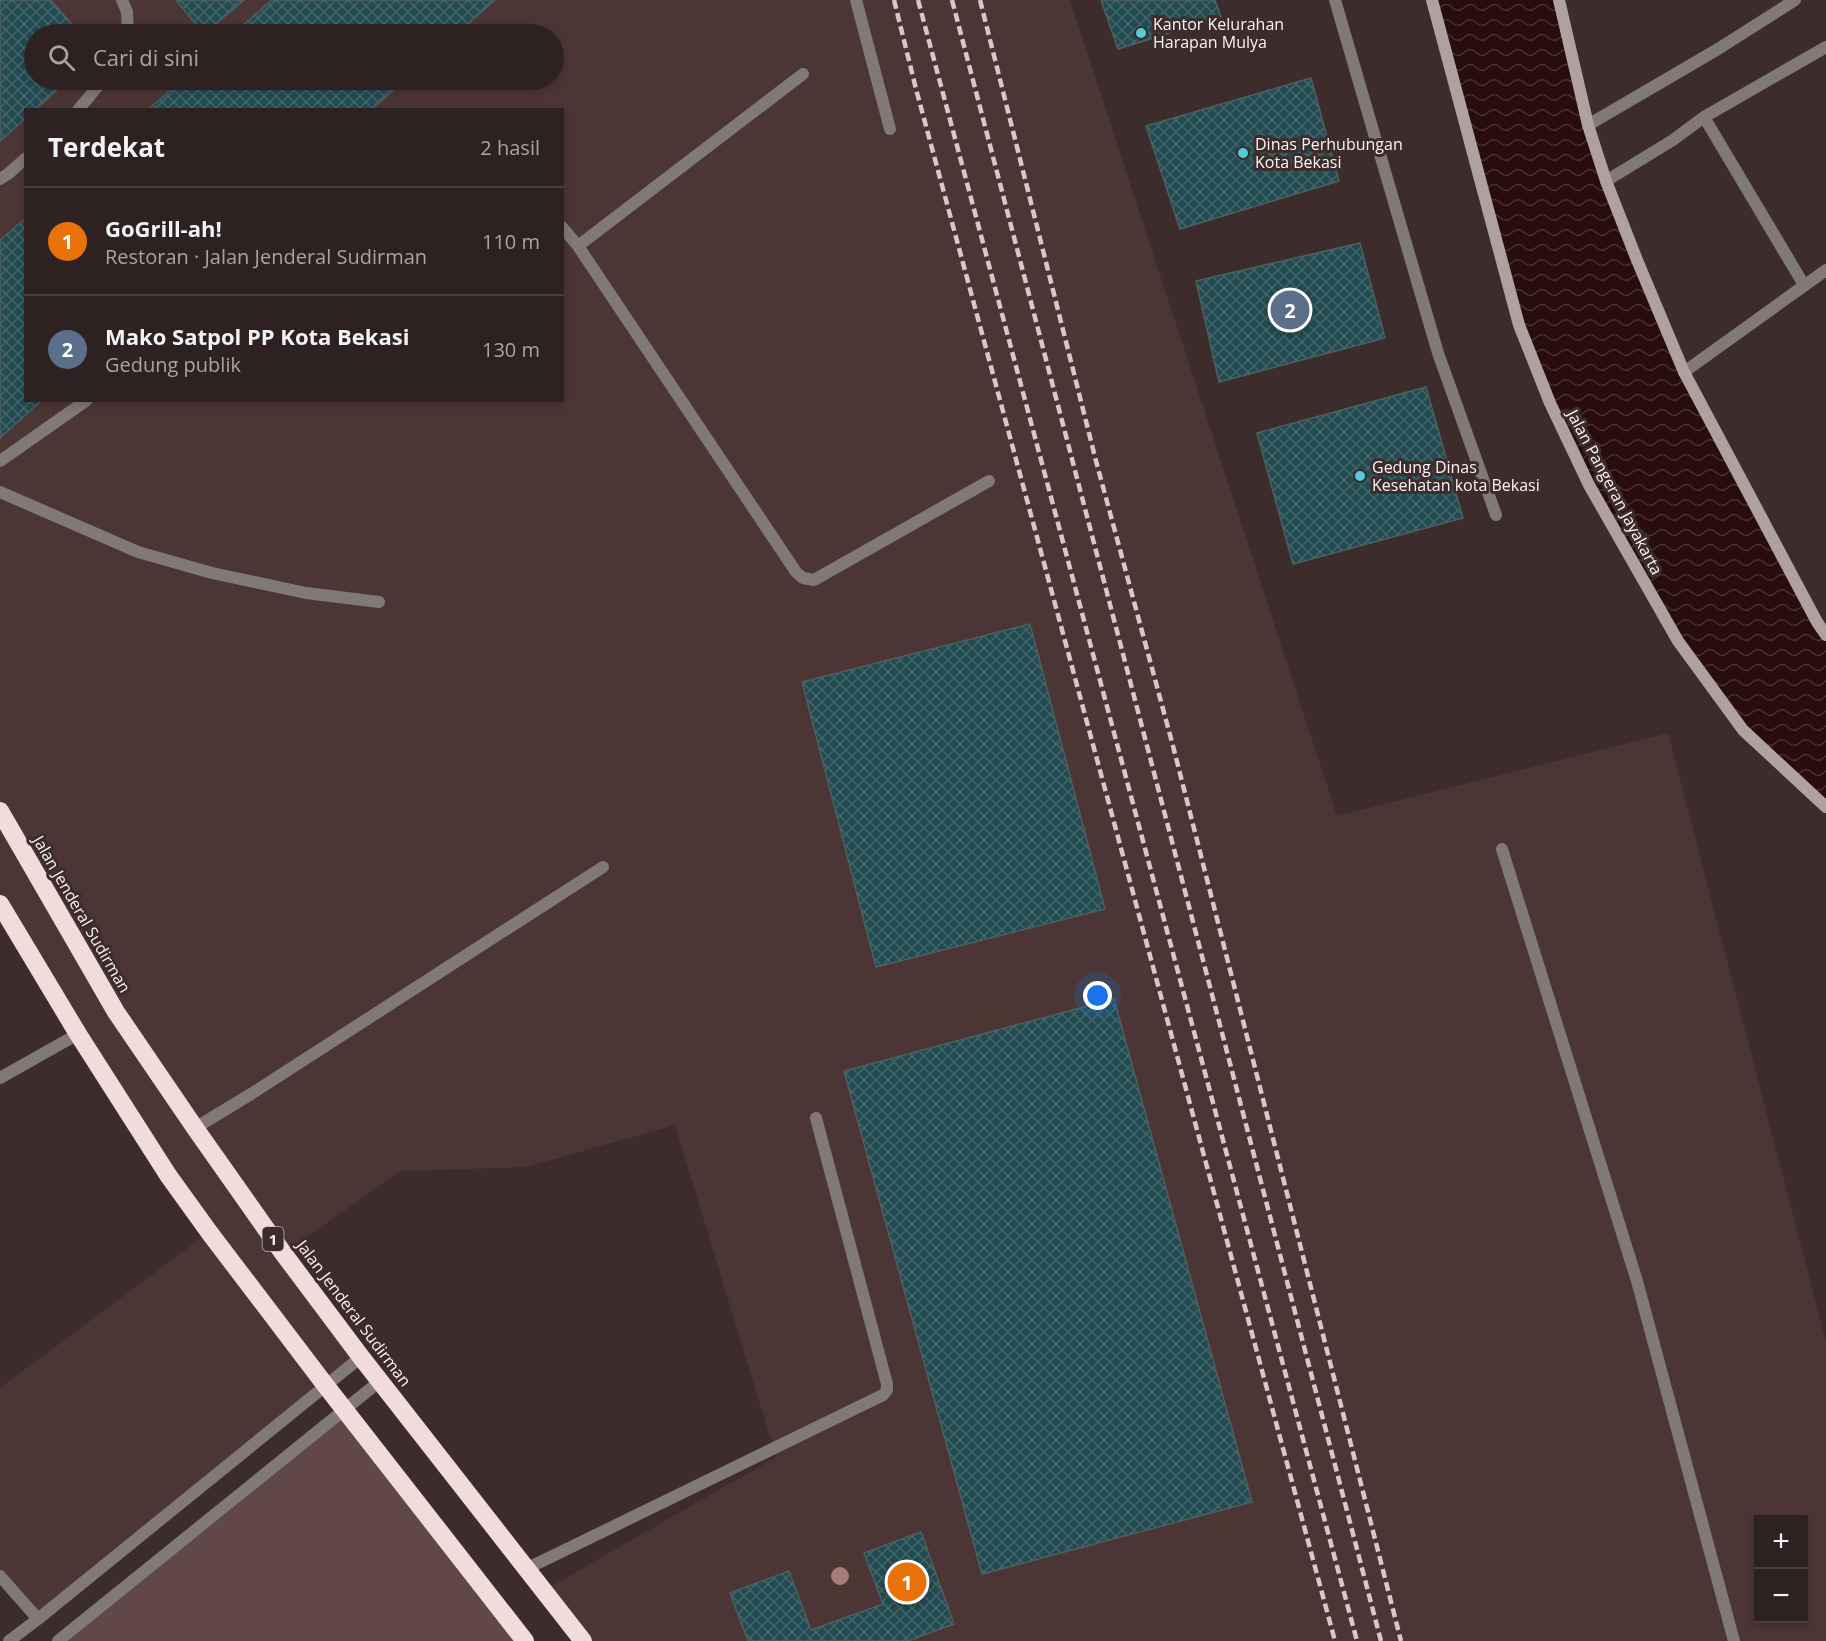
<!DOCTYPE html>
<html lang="id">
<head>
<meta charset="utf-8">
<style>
	body { margin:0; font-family:"Open Sans",sans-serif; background:#352a2a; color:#f1f3f6 }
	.controls { position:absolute; right:18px; bottom:18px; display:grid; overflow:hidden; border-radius:0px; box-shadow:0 3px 9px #0003 }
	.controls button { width:54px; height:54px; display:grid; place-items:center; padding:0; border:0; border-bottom:2px solid #483f3f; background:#2d2221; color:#f1f3f6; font:30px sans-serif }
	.you { position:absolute; left:1098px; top:996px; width:21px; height:21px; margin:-15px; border:4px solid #fff; border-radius:50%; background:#1a73e8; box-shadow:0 0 0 9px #1a73e833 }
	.badge { display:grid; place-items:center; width:39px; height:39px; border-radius:50%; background:#1a73e8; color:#fff; font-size:20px; font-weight:700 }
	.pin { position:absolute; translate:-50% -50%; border:3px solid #fff; box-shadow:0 2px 6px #0006 }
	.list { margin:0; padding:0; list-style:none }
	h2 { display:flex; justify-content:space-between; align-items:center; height:78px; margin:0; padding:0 24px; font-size:26px }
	h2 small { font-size:20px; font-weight:400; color:#a7a4a5 }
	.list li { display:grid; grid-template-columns:39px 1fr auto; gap:18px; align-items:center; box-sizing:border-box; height:108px; padding:0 24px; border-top:2px solid #483f3f }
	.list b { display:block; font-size:22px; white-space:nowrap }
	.list p { margin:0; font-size:20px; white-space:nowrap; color:#a7a4a5 }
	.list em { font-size:20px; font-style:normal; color:#a7a4a5 }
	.icon { flex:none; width:33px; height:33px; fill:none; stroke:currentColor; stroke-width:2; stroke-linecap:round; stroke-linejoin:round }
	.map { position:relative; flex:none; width:1826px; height:1641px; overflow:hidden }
	.search { position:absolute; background:#2d2221; box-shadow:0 3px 9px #0003; left:24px; top:24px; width:540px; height:66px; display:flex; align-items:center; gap:15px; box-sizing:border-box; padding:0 21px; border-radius:33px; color:#a7a4a5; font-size:22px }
	.panel { position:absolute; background:#2d2221; box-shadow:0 3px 9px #0003; left:24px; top:108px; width:540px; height:294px; border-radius:0px }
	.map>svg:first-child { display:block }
	.built { fill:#4c3635; fill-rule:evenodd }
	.green { fill:#5f4847 }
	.water { fill:url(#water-waves) }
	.building { fill:url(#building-cross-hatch); stroke:#4d5f61; stroke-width:1.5 }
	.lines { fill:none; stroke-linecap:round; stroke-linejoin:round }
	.lane { stroke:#817978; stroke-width:12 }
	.street { stroke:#817978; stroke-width:12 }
	.secondary { stroke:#aea1a0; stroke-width:12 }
	.highway { stroke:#f1dcdb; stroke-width:18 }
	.rail { stroke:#d5cac9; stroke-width:4.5; stroke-dasharray:9 4.5; stroke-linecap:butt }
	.tree { fill:#a67b78 }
	.poi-dot { fill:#53cbdb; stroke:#3c2d2c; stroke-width:2 }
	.labels { text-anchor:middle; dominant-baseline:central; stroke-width:6; stroke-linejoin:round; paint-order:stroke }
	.shield { fill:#3c2d2c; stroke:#c2b7b6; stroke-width:1.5 }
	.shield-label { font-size:15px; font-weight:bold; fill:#fcf2f1 }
	.poi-label { font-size:16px; fill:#fcf2f1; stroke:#3c2d2c; text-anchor:start }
	.street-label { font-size:16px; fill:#fcf2f1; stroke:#3c2d2c }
</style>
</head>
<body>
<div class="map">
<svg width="1826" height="1641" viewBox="0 0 1826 1641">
	<defs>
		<pattern id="water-waves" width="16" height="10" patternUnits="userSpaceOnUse" patternTransform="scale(1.5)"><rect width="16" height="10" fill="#290c0c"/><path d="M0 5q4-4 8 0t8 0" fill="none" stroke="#493030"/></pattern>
		<pattern id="building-cross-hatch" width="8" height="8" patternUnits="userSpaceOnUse" patternTransform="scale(1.5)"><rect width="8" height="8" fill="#224c52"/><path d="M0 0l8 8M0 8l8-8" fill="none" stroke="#43666b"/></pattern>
	</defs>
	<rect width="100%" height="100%" fill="#3c2d2c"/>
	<path class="built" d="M0,0h1070l267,816 331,-83 158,609v299h-1243l-40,-50 233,-134 -101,-332 -149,42 -126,4 -116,82 77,104 -323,262 -38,-44v-187l209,-156 -209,-333zM34,34h520v46h-520zM26,110h536v290h-536zM1758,1520h46v98h-46z"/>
	<path class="green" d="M348,1413l177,228h-460l155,-123z"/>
	<path class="water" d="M1429,0h130l29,125 96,247 142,263v172l-83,-77 -114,-173 -110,-232z"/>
	<path class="building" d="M0,0h51l29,34h-46v46h34l-33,30h-9v8l-26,23z
		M176,0h68l-40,34z
		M272,0h223l-39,34h-223z
		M1101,0h114l6,17 -103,32z
		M1311,78l28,103 -159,48 -34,-103z
		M182,80h223l-34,30h-223z
		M26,218v182h16l-42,38v-198z
		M1360,243l25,95 -166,44 -23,-101z
		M1426,387l37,131 -170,46 -36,-131z
		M1030,624l75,285 -229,58 -74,-285z
		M1114,999l138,503 -270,72 -138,-503z
		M921,1532l33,92 -46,17h-160l-18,-48 59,-22 22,59 72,-26 -19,-51z"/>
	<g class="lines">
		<path class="lane" d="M122,0l5,12 1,22
			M1335,0l103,353 58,162
			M78,110l25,-30
			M1704,117l100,168
			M0,179l8,-5 18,-16
			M1606,181l67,-41 31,-23 122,-70
			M562,227l16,19 218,326 7,6 11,2 175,-99
			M578,246l225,-172
			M1684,372l142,-102
			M0,461l87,-61
			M0,492l138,60 74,21 94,20 73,9
			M1502,849l135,432 97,360
			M0,1078l78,-44
			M195,1128l56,-34 352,-227
			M526,1569l357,-174 4,-5v-6l-71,-266"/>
		<path class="street" d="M856,0l34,129
			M1588,125l130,-76 77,-49
			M0,1576l38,43
			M9,1641l29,-22 323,-262
			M58,1641l322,-260"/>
		<path class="secondary" d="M1432,0l87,325 31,78 39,82 89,156 65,89 83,77
			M1559,0l29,125 18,56 31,79 47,112 133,250 9,13"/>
		<path class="highway" d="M0,811l116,201 79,116 88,125 78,104 222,284
			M0,904l78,130 90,141 41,57 117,154 199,255"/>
		<path class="rail" d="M894,0l22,89 419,1552
			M918,0l439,1641
			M952,0l429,1641
			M980,0l116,461 77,285 228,895"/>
	</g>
	<circle class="tree" cx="840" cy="1576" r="9"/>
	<g class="poi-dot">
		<circle cx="1141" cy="33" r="6"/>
		<circle cx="1243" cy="153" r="6"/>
		<circle cx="1360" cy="476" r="6"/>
	</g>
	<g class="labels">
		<rect class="shield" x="262.5" y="1227" width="21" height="24" rx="4.5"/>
		<g class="shield-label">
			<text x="273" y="1239">1</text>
		</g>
		<g class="poi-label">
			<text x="1153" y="24">Kantor Kelurahan<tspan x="1153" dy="18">Harapan Mulya</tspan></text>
			<text x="1255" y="144">Dinas Perhubungan<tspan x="1255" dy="18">Kota Bekasi</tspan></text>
			<text x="1372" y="467">Gedung Dinas<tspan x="1372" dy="18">Kesehatan kota Bekasi</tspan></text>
		</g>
		<g class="street-label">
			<text transform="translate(1615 492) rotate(62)">Jalan Pangeran Jayakarta</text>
			<text transform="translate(82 914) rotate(60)">Jalan Jenderal Sudirman</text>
			<text transform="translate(354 1313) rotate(53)">Jalan Jenderal Sudirman</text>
		</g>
	</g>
</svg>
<div class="controls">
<button>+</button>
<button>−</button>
</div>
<div class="you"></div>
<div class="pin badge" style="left:907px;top:1582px;background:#e8710a">1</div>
<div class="pin badge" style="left:1290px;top:310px;background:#5c6f8a">2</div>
<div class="search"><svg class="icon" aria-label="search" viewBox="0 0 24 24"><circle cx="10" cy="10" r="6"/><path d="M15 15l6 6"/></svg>Cari di sini</div>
<section class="panel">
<h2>Terdekat<small>2 hasil</small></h2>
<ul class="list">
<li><span class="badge" style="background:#e8710a">1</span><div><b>GoGrill-ah!</b><p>Restoran · Jalan Jenderal Sudirman</p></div><em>110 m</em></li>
<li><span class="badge" style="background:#5c6f8a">2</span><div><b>Mako Satpol PP Kota Bekasi</b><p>Gedung publik</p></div><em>130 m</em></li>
</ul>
</section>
</div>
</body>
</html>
